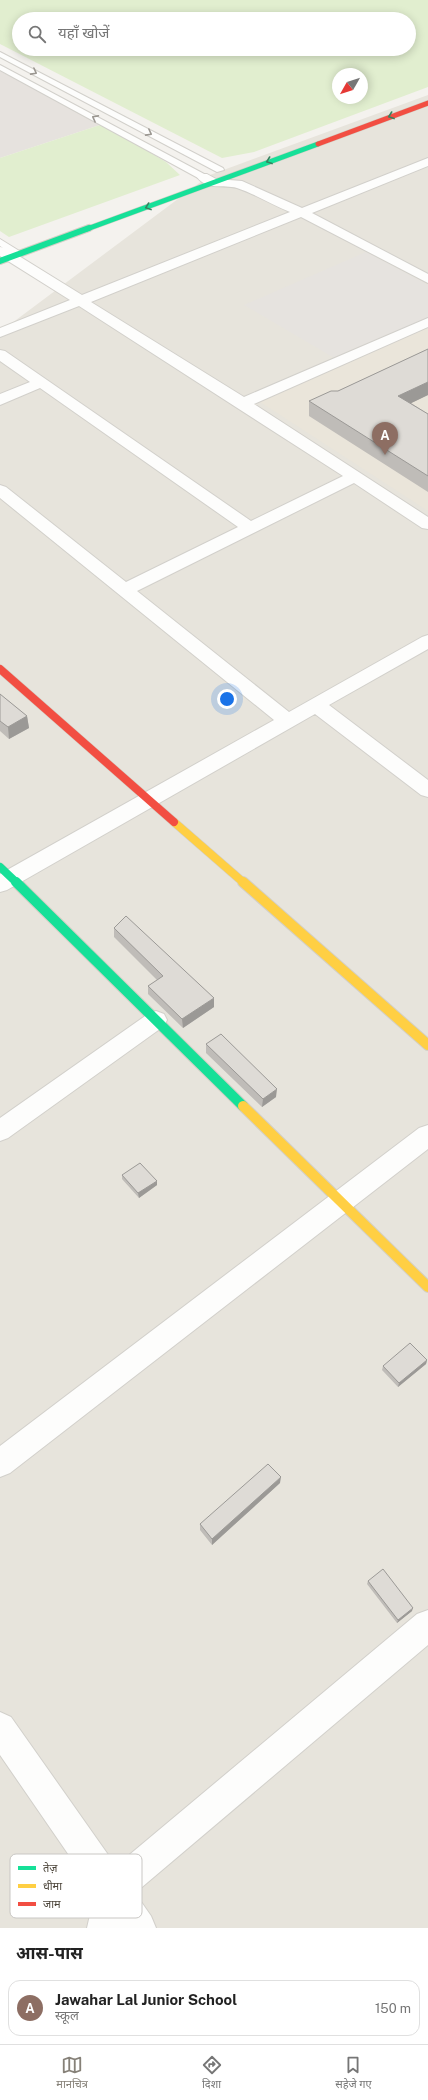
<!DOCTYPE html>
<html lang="hi">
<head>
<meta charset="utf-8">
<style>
	body { margin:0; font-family:"Public Sans","Noto Sans Devanagari",sans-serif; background:#f2f2f2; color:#222 }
	.compass { position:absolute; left:332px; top:68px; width:36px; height:36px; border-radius:50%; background:#fff; box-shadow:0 2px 10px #0003; rotate:231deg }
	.you { position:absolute; left:227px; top:699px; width:14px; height:14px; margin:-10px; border:3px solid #fff; border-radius:50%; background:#1a73e8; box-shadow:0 0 0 6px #1a73e833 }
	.badge { display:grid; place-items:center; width:26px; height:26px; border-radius:50%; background:#868178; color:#fff; font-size:13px; font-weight:700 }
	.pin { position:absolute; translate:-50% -33px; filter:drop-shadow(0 1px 2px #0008) }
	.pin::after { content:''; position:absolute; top:21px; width:14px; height:12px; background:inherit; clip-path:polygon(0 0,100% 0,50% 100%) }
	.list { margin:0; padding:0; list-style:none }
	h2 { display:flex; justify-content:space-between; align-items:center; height:52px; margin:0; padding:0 16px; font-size:17px }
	h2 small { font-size:13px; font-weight:400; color:#767676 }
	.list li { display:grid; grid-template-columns:26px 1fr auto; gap:12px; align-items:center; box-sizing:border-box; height:56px; margin:0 8px 8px; padding:0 8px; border:1px solid #e0e0e0; border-radius:12px }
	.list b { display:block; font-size:15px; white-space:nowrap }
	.list p { margin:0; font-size:13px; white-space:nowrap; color:#767676 }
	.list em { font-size:13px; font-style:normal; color:#767676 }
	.icon { flex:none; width:22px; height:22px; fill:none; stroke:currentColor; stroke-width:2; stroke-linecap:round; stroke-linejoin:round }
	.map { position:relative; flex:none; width:428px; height:1928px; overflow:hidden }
	.search { position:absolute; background:#fff; box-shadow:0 2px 10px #0003; left:12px; right:12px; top:12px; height:44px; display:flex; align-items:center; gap:10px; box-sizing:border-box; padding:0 14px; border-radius:22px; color:#767676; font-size:15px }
	.sheet { height:116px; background:#fff }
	nav { display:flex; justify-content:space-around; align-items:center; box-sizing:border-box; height:56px; border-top:1px solid #e0e0e0; background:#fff; font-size:11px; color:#767676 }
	nav a { display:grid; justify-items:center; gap:2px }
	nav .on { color:#868178 }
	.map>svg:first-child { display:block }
	.residential { fill:#e7e4dc }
	.industrial { fill:#e6e2de }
	.education { fill:#eae5da }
	.green { fill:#e1eecf; fill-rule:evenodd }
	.parking { fill:#e6e3df }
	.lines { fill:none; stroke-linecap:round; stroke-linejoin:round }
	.lane-casing { stroke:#d2d0cb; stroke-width:2 }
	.street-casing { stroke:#d2d0cb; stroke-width:2 }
	.fast-far3-casing { stroke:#d3cfc5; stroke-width:6 }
	.fast-far2-casing { stroke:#d3cfc5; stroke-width:8 }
	.fast-far1-casing { stroke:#d3cfc5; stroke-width:9 }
	.fast-casing { stroke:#d3cfc5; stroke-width:12 }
	.slow-far1-casing { stroke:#d3cfc5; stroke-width:9 }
	.slow-casing { stroke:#d3cfc5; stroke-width:12 }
	.jam-far1-casing { stroke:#d3cfc5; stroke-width:6 }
	.jam-casing { stroke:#d3cfc5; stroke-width:9 }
	.lane { fill:#fdfdfc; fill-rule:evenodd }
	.street { fill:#fdfdfc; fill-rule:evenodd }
	.fast-far3 { stroke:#16e098; stroke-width:5 }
	.fast-far2 { stroke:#16e098; stroke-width:6 }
	.fast-far1 { stroke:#16e098; stroke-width:8 }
	.fast { stroke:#16e098; stroke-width:10 }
	.slow-far1 { stroke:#ffcf43; stroke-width:8 }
	.slow { stroke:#ffcf43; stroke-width:10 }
	.jam-far1 { stroke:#f24e42; stroke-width:5 }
	.jam { stroke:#f24e42; stroke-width:8 }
	.wall { fill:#bfbcb8 }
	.shaded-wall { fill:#9b9996 }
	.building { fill:#dedbd6; stroke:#9b9996 }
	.oneway { stroke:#9b9791 }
	.oneway2 { stroke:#36825f }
	.key { fill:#fff; stroke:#c9c7c4; stroke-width:1 }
	.key-label { font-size:11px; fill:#4b4439 }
</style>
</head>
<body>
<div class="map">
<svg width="428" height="1928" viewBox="0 0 428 1928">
	<rect width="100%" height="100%" fill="#f4f2ee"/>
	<path class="residential" d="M428,95v1833h-428v-1596l210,-157z"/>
	<path class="industrial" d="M0,71l103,53 -103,34z"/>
	<path class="education" d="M428,324v187l-171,-111z"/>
	<path class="green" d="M0,0h428v87l-174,65 -32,6 -222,-114zM19,19h390v30h-390zM338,74h24v24h-24z
		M103,124l63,38 14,13 -171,62 -9,-6v-73z"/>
	<path class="parking" d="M366,252l62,33v34l-92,40 -92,-54z"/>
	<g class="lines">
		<g class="lane-casing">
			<path id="lane" d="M0,52l223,116 1,2 -7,2 -217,-115z
				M0,65l206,110 1,2 -7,2 -200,-109z
				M0,239l21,13v4h-6l-15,-10z"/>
		</g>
		<g class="street-casing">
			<path id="street" d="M428,158v8l-116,47 116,61v9l-127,-66 -210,85 153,95 184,-79v9l-174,77 174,113v12l-6,-1 -68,-45 -217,108 152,121 133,-75 6,-2v14l-99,56 99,75v17l-7,-2 -106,-81 -308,176 -7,2v-18l274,-154 -274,-222v-13l6,2 120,95 112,-55 -198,-139 -40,17v-11l30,-12 -30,-21v-11l5,1 246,170 92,-45 -264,-170 -79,31v-9l70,-28 -70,-44v-9l6,1 76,47 208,-83c-17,-7 -35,-18 -53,-24 -14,-4 -30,3 -40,-11l2,-3h8l9,5 26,2 60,27z
				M156,1011l8,3 3,6 -3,6 -156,112 -8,3v-23l148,-104z
				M428,1125v24l-418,324 -10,4v-31l419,-318z
				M428,1610v35l-293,248 16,23 5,12h-69l8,-35 -95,-138v-43l11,5 105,149 301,-252z"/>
		</g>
		<g class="fast-far3-casing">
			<path id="fast-far3" d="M87,229l231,-85"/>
		</g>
		<g class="fast-far2-casing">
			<path id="fast-far2" d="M0,261l89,-33"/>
		</g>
		<g class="fast-far1-casing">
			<path id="fast-far1" d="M0,867l17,16"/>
		</g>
		<g class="fast-casing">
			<path id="fast" d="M16,882l227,224"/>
		</g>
		<g class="slow-far1-casing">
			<path id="slow-far1" d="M174,822l70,61"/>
		</g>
		<g class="slow-casing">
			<path id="slow" d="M243,882l185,163
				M243,1106l185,181"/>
		</g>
		<g class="jam-far1-casing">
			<path id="jam-far1" d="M318,144l110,-41"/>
		</g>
		<g class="jam-casing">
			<path id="jam" d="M0,669l174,153"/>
		</g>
		<use href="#lane" class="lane"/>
		<use href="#street" class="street"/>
		<use href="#fast-far3" class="fast-far3"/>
		<use href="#fast-far2" class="fast-far2"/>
		<use href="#fast-far1" class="fast-far1"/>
		<use href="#fast" class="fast"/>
		<use href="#slow-far1" class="slow-far1"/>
		<use href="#slow" class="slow"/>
		<use href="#jam-far1" class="jam-far1"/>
		<use href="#jam" class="jam"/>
	</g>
	<path class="wall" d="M428,349v46l-17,8 17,11v78l-119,-76v-15l29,-10z
		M0,694l27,22 2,12 -20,11 -9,-8z
		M114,928l100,79 -31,21 -35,-34v-8l9,-6 -43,-43z
		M206,1044l70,53 -14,10 -56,-54z
		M122,1175l35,6v4l-18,13 -17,-19z
		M427,1360l-1,4 -28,23 -16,-17 1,-4z
		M280,1483l-68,62 -12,-15v-6z
		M368,1581l44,30 -15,12 -30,-39z"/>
	<path class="shaded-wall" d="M428,382v13l-31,15 1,-14z
		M27,716l2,12 -20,11 -1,-12z
		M214,998v9l-31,21 -1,-9z
		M277,1089l-1,8 -14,10 1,-8z
		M157,1181v4l-18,13 -1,-5z
		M427,1360l-1,4 -28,23 1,-4z
		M281,1477l-1,6 -68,62v-6z
		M413,1608l-1,3 -15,12 1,-3z"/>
	<path class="building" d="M428,349v33l-30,14 30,18v62l-119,-75 22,-10h7z
		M0,694l27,22 -19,11 -8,-6z
		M126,916l88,82 -32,21 -34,-33 15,-10 -49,-48z
		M221,1034l56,55 -14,10 -57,-55z
		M140,1163l17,18 -19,12 -16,-18z
		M410,1343l17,17 -28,23 -16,-17z
		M268,1464l13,13 -69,62 -12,-15z
		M383,1569l30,39 -15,12 -30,-39z"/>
	<defs><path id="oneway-chevron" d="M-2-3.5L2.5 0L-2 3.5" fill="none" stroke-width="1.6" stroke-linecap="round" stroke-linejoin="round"/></defs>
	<g class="oneway">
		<use href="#oneway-chevron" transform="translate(34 72) rotate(28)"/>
		<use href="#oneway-chevron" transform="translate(95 118) rotate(-152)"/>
		<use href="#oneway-chevron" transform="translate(149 133) rotate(28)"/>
	</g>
	<g class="oneway2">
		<use href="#oneway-chevron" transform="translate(391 116) rotate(160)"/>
		<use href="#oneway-chevron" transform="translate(269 161) rotate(160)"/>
		<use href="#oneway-chevron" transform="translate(148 207) rotate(160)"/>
	</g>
	<rect x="10" y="1854" width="132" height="64" rx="6" class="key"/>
	<rect x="18" y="1866" width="18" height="4" fill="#16e098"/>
	<rect x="18" y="1884" width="18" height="4" fill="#ffcf43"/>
	<rect x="18" y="1902" width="18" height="4" fill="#f24e42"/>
	<g class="key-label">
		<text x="43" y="1872">तेज़</text>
		<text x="43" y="1890">धीमा</text>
		<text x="43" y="1908">जाम</text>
	</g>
</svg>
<svg class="compass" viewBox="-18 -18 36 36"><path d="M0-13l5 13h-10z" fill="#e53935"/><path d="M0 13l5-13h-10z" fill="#767676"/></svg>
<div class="you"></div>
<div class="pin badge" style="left:385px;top:455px;background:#8d6e63">A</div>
<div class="search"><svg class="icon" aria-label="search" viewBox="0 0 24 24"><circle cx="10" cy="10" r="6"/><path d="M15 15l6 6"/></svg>यहाँ खोजें</div>
</div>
<section class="sheet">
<h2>आस-पास<small></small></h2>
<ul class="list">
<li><span class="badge" style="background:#8d6e63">A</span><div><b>Jawahar Lal Junior School</b><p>स्कूल</p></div><em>150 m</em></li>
</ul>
</section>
<nav>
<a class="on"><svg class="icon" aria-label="map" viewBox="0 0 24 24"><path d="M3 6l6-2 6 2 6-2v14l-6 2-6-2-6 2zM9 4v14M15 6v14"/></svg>मानचित्र</a>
<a><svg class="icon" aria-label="directions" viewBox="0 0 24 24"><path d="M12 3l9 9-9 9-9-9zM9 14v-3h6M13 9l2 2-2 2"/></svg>दिशा</a>
<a><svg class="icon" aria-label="saved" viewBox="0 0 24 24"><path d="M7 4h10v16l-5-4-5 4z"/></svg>सहेजे गए</a>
</nav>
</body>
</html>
